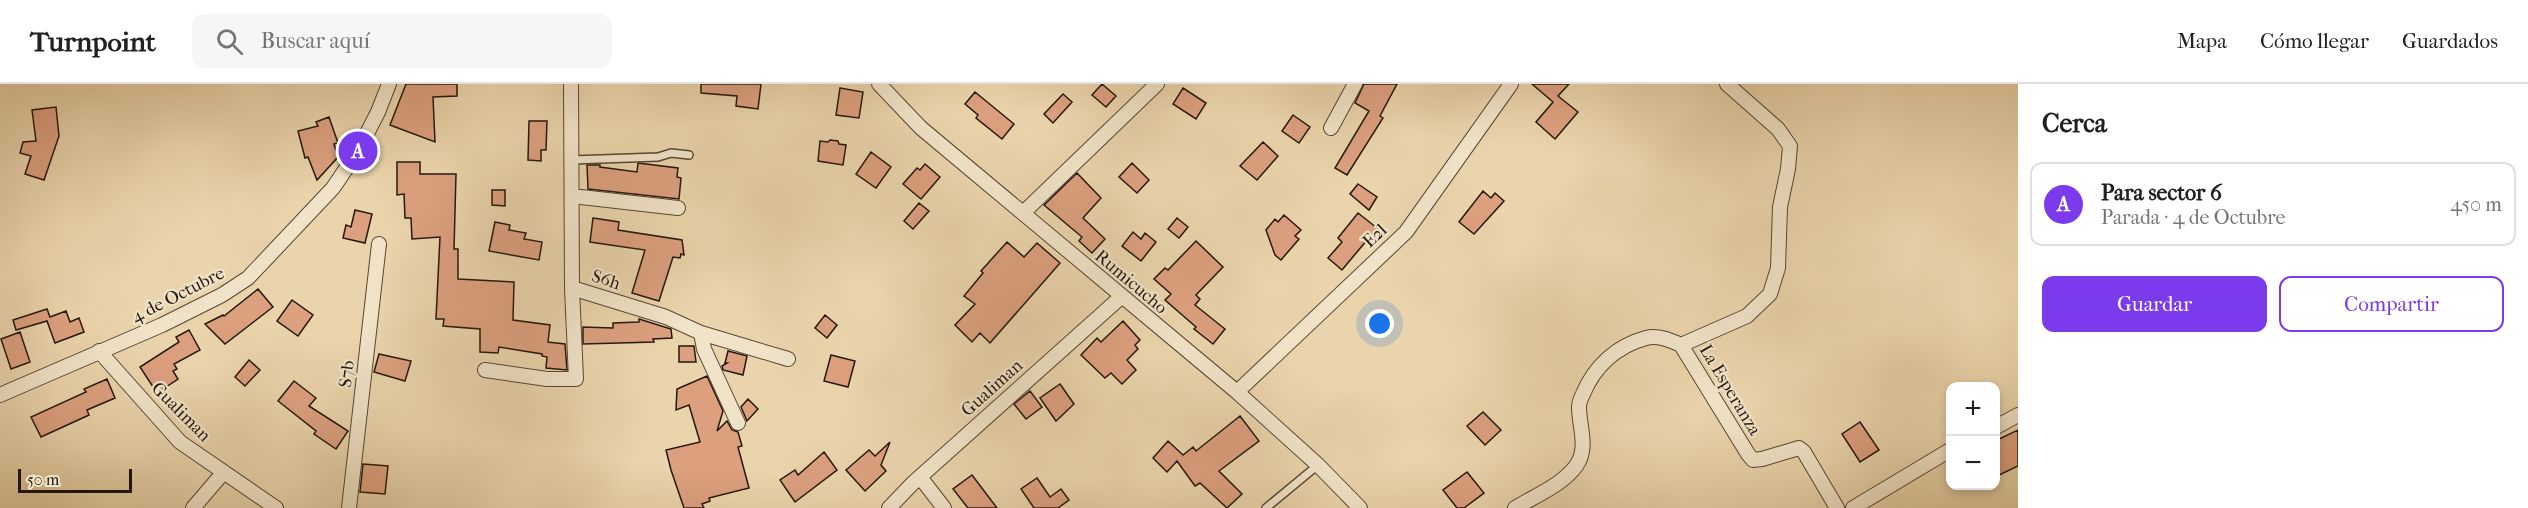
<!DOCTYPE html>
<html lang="es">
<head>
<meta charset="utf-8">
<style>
	body { margin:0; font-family:"IM FELL French Canon",serif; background:#f6f6f6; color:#202124 }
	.controls { position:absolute; right:18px; bottom:18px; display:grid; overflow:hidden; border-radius:12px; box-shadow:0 3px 9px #0003 }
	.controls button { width:54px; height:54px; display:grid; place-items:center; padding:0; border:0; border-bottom:2px solid #e0e0e0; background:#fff; color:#202124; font:30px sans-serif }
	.scale { position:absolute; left:18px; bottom:15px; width:114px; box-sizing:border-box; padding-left:6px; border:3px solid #25170d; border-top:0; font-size:16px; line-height:21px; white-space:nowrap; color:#25170d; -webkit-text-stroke:4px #f1e3c8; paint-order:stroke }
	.you { position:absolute; left:1380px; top:240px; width:21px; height:21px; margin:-15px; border:4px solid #fff; border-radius:50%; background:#1a73e8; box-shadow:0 0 0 9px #1a73e833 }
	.badge { display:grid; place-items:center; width:39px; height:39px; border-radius:50%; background:#7c3aed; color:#fff; font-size:20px; font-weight:700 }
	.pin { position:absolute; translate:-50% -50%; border:3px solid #fff; box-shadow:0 2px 6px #0006 }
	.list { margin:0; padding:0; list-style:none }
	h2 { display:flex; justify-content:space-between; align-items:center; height:78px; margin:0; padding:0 24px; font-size:26px }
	h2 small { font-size:20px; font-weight:400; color:#757577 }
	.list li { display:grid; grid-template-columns:39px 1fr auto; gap:18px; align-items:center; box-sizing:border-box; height:84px; margin:0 12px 12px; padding:0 12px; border:2px solid #e0e0e0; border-radius:12px }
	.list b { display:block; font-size:22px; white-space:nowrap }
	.list p { margin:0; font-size:20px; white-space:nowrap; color:#757577 }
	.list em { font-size:20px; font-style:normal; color:#757577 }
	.actions { display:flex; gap:12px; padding:18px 24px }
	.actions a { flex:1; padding:14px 0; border:2px solid #7c3aed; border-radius:12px; text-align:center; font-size:21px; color:#7c3aed }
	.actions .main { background:#7c3aed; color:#fff }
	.icon { flex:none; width:33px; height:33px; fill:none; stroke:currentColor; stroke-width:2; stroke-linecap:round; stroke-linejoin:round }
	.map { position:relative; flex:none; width:2018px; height:424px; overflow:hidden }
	header { display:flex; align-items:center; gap:36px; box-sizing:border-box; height:84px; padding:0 30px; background:#fff; border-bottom:2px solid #e0e0e0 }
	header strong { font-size:28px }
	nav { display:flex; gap:33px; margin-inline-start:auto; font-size:21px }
	.search { width:420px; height:54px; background:#f6f6f6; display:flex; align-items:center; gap:15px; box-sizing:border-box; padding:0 21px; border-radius:12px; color:#757577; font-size:22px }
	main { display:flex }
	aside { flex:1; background:#fff }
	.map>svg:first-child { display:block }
	.building { fill:#dca07f; stroke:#25170d; stroke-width:1.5 }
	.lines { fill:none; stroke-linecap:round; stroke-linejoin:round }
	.service-casing { stroke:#564634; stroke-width:10 }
	.minor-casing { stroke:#564634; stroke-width:16 }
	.service { stroke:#f1e3c8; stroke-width:7 }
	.minor { stroke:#f1e3c8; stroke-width:14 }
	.labels { text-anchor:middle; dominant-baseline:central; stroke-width:4.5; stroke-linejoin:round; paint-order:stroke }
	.street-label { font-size:18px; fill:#25170d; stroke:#f1e3c8 }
</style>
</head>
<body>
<header>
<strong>Turnpoint</strong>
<div class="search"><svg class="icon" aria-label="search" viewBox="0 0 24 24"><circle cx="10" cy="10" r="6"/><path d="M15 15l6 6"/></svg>Buscar aquí</div>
<nav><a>Mapa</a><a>Cómo llegar</a><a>Guardados</a></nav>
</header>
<main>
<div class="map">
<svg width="2018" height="424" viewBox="0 0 2018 424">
	<rect width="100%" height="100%" fill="#ead4ab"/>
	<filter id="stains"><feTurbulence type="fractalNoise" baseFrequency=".00333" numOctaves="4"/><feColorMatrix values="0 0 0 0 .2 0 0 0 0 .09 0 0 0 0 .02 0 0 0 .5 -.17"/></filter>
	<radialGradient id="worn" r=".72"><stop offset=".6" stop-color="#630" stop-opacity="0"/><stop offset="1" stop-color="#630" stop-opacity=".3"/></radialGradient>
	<path class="building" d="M406,0h51v12l-24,1 2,45 -45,-17z
		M701,0h60l-3,25 -22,-3 1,-10 -36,-3z
		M1102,0l14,12 -10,11 -14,-12z
		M1364,0h33l-17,32 3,2 -36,57 -12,-7 34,-57 -14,-8z
		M1532,0h37l-11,12 20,16 -23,27 -19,-17 17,-20z
		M840,4l23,4 -4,26 -23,-3z
		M1183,4l23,15 -10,16 -23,-15z
		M975,8l39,32 -12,15 -26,-21 2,-3 -13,-11z
		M1063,10l9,8 -19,21 -9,-9z
		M56,23l3,29 -15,44 -19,-6 6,-18 -11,-3 3,-11 13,-1 -4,-31z
		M1293,31l17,12 -11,16 -17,-12z
		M329,33l9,26 -4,1 4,13 -21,23 -9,-23 -3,1 -7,-27 20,-5 -2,-4z
		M529,37h18l-1,29h-5v11l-13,-1z
		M830,56l8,1 1,3 7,1 -3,20 -25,-4 2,-20 8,1z
		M1263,58l15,14 -21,24 -17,-14z
		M871,68l20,15 -15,21 -20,-14z
		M397,78h23v12h36l-2,75h4v30l56,3 -1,38 37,5 -2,17 17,2 2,26 -21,-2 1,-11 -5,-1v-2l-43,-7 -1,6 -18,-1v-23l-37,-3 1,-7h-8l4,-82 -28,2 -1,-21h-6l-1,-24 -7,1z
		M638,79l40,5 -1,9 4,1 -2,21 -91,-10 -1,-24h13v2l37,5z
		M1132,79l17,17 -12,13 -18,-16z
		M925,80l15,13 -19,22 -18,-15 14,-16 3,2z
		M1077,89l24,25 -18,20 22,21 -13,14 -13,-12 3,-4 -38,-32z
		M1358,100l19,13 -8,13 -19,-16z
		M492,106h13v16l-13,-1z
		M1483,107l8,7 4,-5 9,8 -30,33 -15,-12z
		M919,119l10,8 -16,18 -9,-8z
		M355,126l17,4 -7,29 -22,-5 3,-13 5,2z
		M1358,129l19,15 -35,42 -14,-12 14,-16 -4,-4z
		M1284,131l17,15 -6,6 4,3 -18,21 -6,-5 -9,-25 9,-11 3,3z
		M593,134l26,4 -1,8 64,10 2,15 -3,-1 -1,4 -7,-1 -14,44 -27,-8 13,-43 -55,-8z
		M1177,134l11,9 -9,11 -11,-9z
		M495,138l15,3 -1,5 17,3 -2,6 18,3 -3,18 -50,-9z
		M1133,148l8,7 4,-6 11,9 -15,19 -19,-15z
		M1196,157l27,26 -27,28 4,4 -5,6 30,24 -12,15 -19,-15 2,-2 -31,-27 6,-6 -17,-15 11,-11 3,2z
		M1007,158l17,15 13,-14 23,20 -70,80 -10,-10 -8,9 -17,-17 20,-21 -11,-8 19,-23 -2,-2z
		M258,205l15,18 -48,37 -20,-20 18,-9 1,1z
		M292,216l21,15 -15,21 -21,-15z
		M47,225l3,8 16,-6 4,11 9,-4 5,14 -29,11 -8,-22 -31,9 -3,-10z
		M825,231l12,10 -10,13 -12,-10z
		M639,235l32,10 1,9 -19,1 1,3 -71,2v-17l30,1v-5l26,-1z
		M1123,237l17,19 -5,5 3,4 -11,11 9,10 -14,14 -11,-11 -6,5 -24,-23 16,-17 4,4z
		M189,246l11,20 -26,14 3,5 -4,2 5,8 -21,14 -17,-26 39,-25 -3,-5z
		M20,248l10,30 -19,7 -10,-30z
		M679,262h15l2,16h-17z
		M728,267l19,5 -4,19 -20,-5 -1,-4 5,-3h-2z
		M379,270l32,7 -6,20 -31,-9z
		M831,271l24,6 -7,26 -24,-6z
		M249,276l11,10 -15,16 -10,-9z
		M707,292l16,35 -6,20 10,-10 5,9 6,2 4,14 -4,1 11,41 -40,10 1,3 -8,3 2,4h-20l-13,-38 -5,-20 34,-8 -11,-37 -13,5 1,-21z
		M107,295l8,19 -28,12 2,5 -48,22 -10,-20 55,-25 -2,-3z
		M294,297l22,17 -7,8 39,25 -12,18 -22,-15 2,-3 -38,-30z
		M1060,300l14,20 -18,17 -16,-23z
		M1030,307l12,16 -16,12 -12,-15z
		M748,315l10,10 -11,12 -6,-14z
		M1483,328l18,18 -16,15 -18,-19z
		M1240,332l19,25 -40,30 23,23 -15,14 -27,-25 -5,3 -18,-25 -10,11 -14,-14 15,-17 15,14 10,-8 3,4z
		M1860,338l19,28 -19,12 -18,-28z
		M2018,346v36l-23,11v-36z
		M890,358l-9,23 5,6 -21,20 -19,-21 23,-20 6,6z
		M824,368l13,18 -42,32 -15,-22 15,-10 3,5z
		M363,380l25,2 -3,28 -25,-2z
		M1467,388l17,21 -20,15h-7l-14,-18z
		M972,391l25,33h-29l-15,-19z
		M1037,394l13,19 11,-8 8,11 -11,8h-24l-13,-19z"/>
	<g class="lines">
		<g class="service-casing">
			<path id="service" d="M572,76l86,-3 13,-4 18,2
				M1266,424l52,-43"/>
		</g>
		<g class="minor-casing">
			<path id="minor" d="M571,0l1,204 94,29 35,16 87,26
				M879,0l42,44 316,264 81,73 42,43
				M1727,0l51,45 12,17 -2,23 -8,38 -2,61 -8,26 -23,22 -66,29 67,109 5,6 9,-1 37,-11 5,4 33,56
				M1331,44l24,-44
				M572,112l106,12
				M1023,129l134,-129
				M701,249l3,16 34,74
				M99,267l81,91 96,66
				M485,286l62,9h29l-4,-91
				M1237,308l169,-160 105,-148
				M0,311l162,-70 60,-30 26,-17 85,-90 25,-37 20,-39 11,-28
				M1996,343l22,-12
				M920,393l24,31
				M193,424l30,-35
				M349,424l30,-264
				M889,424l23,-24 209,-187
				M1515,424c20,-12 47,-23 61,-42 13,-18 3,-39 3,-59 0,-4 2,-9 4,-13 11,-27 33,-48 63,-56 12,-3 24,2 35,7
				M1853,424l97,-58"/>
		</g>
		<use href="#service" class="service"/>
		<use href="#minor" class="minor"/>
	</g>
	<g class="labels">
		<g class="street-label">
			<text transform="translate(1375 152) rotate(-43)">E2l</text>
			<text transform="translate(606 196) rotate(18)">S6h</text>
			<text transform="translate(1131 198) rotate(40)">Rumicucho</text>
			<text transform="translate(178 211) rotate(-27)">4 de Octubre</text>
			<text transform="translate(347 290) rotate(-83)">S7b</text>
			<text transform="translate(992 304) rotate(-42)">Gualiman</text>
			<text transform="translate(1730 306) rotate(59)">La Esperanza</text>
			<text transform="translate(181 328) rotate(45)">Gualiman</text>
		</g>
	</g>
	<rect width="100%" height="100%" filter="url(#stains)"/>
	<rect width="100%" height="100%" fill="url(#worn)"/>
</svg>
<div class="controls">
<button>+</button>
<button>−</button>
</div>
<div class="scale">50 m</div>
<div class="you"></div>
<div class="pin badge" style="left:358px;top:67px">A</div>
</div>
<aside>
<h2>Cerca<small></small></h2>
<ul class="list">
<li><span class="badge">A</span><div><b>Para sector 6</b><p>Parada · 4 de Octubre</p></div><em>450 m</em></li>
</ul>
<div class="actions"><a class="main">Guardar</a><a>Compartir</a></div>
</aside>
</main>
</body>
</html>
